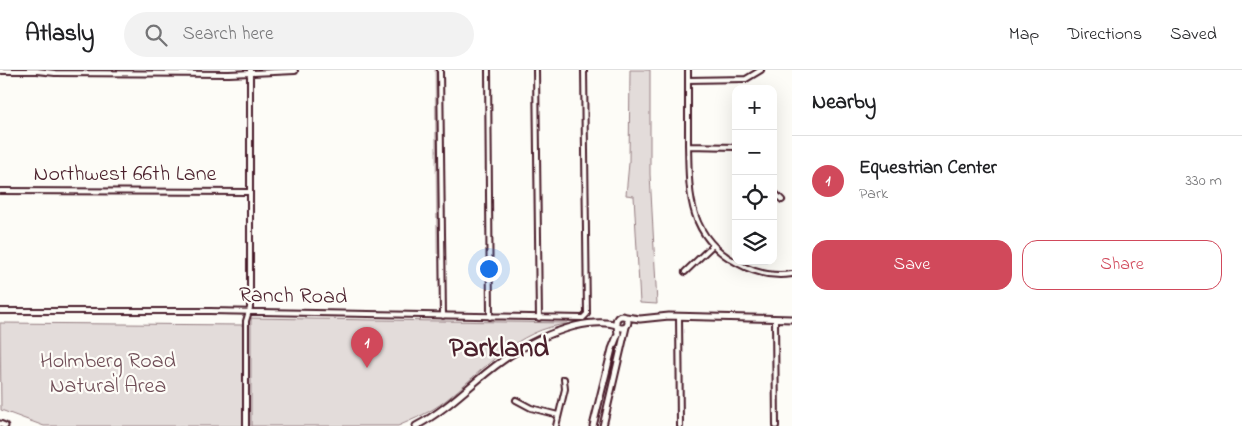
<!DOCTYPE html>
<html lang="en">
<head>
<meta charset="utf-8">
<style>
	body { margin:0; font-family:"Indie Flower",sans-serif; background:#f2f2f2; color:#202124 }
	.controls { position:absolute; right:15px; top:15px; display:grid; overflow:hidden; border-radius:10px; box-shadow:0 5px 20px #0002 }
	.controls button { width:45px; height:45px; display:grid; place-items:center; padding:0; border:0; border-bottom:1px solid #e0e0e0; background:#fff; color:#202124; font:25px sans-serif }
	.you { position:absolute; left:488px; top:198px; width:18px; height:18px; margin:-12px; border:4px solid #fff; border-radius:50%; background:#1a73e8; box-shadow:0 0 0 8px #1a73e833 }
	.badge { display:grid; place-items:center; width:32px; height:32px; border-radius:50%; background:#d1495b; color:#fff; font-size:16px; font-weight:700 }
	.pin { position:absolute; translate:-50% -41px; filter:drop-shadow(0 1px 2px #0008) }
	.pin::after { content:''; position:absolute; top:26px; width:18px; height:15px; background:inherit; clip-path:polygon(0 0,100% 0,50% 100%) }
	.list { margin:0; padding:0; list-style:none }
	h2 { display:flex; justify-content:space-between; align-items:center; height:65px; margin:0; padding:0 20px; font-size:21px }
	h2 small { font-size:16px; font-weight:400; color:#757577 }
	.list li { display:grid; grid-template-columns:32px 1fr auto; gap:15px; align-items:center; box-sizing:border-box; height:90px; padding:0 20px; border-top:1px solid #e0e0e0 }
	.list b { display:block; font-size:19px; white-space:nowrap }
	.list p { margin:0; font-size:16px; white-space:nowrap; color:#757577 }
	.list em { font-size:16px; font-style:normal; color:#757577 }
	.actions { display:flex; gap:10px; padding:15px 20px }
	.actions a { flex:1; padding:11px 0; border:1px solid #d1495b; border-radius:15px; text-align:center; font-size:18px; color:#d1495b }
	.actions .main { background:#d1495b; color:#fff }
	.icon { flex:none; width:28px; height:28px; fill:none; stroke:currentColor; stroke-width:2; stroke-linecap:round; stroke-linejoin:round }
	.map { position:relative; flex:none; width:792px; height:356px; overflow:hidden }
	header { display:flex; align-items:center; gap:30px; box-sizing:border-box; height:70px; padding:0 25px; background:#fff; border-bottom:1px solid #e0e0e0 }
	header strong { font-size:24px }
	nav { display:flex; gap:28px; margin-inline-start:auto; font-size:18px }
	.search { width:350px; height:45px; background:#f2f2f2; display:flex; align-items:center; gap:12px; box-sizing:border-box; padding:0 18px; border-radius:28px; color:#757577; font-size:19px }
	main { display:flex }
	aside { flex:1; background:#fff }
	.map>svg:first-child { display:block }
	.green { fill:#e3dcda; stroke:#967e82 }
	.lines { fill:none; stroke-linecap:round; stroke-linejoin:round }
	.canal { stroke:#c0b1b1; stroke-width:3 }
	.street-casing { stroke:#4a1f2b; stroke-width:8 }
	.secondary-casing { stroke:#4a1f2b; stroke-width:9 }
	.street { stroke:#fdfcf7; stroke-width:4 }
	.secondary { stroke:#fdfcf7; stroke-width:5 }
	.labels { text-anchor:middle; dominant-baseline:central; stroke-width:4.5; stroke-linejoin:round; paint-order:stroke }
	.street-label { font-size:22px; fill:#4a1f2b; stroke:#fdfcf7 }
	.park-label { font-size:22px; fill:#704e57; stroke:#fdfcf7 }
	.district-label { font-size:28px; font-weight:bold; fill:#4a1f2b; stroke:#fdfcf7 }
</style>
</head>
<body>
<header>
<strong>Atlasly</strong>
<div class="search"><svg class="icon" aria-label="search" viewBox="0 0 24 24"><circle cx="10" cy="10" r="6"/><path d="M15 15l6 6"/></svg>Search here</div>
<nav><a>Map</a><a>Directions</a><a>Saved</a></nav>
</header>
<main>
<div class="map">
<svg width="792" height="356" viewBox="0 0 792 356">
	<rect width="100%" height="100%" fill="#fdfcf7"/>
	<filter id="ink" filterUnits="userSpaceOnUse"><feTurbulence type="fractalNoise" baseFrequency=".02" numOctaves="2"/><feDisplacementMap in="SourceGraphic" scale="10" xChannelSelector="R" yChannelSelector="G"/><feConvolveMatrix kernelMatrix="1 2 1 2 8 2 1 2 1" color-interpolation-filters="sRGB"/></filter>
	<g filter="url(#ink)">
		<path class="green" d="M630,0h20v104l7,130 -17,-1 -6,-107 -8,-1 3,-32z
			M251,248l317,5v1c-50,4 -86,48 -123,77 -14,11 -31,18 -47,25h-147z
			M0,253l244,2 1,101h-201l-43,-16z"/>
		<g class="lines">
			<path class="canal" d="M436,0l2,183"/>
			<g class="street-casing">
				<path id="street" d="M440,0l3,246
					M488,0l2,247
					M536,0l3,248
					M688,0c0,24 0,49 0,73 1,49 -1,93 49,120 16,9 36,14 55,11
					M0,1h37l18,2 174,1 66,-3
					M688,10l58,-1 15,-9
					M688,76l48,1
					M0,121l250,1
					M773,121l9,9
					M685,202l28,-27
					M0,241h210l373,7 4,-4 -3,-244
					M679,246l1,110
					M775,249l1,107
					M516,330l15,8 27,7
					M246,356v-105l4,-13v-238
					M556,356l9,-37 -1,-10"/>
			</g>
			<g class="secondary-casing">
				<path id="secondary" d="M616 252a6 6 0 1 1 12 0a6 6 0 1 1-12 0Z
					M626,247l14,2 29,-3 123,3
					M0,354l5,2
					M416,356c34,-18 56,-44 86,-65 22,-16 47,-28 73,-35 13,-3 29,-5 42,-1
					M593,356l19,-77 6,-15 -1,-8
					M603,356l23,-99"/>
			</g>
			<use href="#street" class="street"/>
			<use href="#secondary" class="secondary"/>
		</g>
	</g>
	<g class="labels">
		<g class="street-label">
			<text x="125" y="105">Northwest 66th Lane</text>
			<text transform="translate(293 227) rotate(1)">Ranch Road</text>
		</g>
		<g class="park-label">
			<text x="108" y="292">Holmberg Road<tspan x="108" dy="25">Natural Area</tspan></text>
		</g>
		<g class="district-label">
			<text x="499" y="279">Parkland</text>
		</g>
	</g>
</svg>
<div class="controls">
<button>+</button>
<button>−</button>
<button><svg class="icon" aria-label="locate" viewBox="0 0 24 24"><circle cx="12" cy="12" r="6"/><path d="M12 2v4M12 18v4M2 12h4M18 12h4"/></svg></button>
<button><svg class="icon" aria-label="layers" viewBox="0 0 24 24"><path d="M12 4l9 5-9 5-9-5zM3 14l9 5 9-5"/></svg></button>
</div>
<div class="you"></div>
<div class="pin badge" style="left:367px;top:298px">1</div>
</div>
<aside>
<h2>Nearby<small></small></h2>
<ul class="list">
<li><span class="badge">1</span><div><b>Equestrian Center</b><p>Park</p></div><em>330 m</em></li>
</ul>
<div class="actions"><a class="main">Save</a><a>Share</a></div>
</aside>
</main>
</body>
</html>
